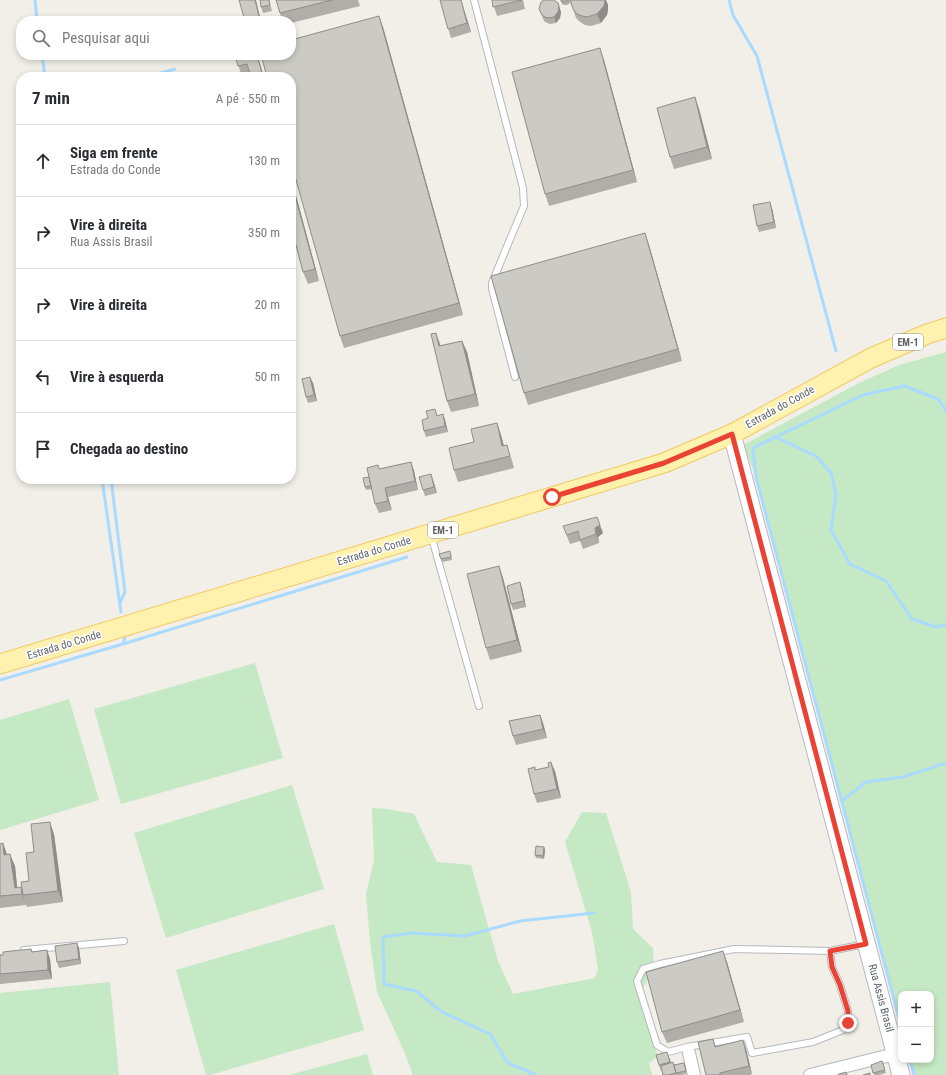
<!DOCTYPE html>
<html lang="pt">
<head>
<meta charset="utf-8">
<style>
	body { margin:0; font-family:"Roboto Condensed",sans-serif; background:#f2f2f3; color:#2b2b33 }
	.controls { position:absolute; right:12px; bottom:12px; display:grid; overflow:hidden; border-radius:8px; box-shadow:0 2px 6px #0003 }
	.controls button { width:36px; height:36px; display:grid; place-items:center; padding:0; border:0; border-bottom:1px solid #e1e1e2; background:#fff; color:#2b2b33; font:20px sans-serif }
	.stop { position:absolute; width:12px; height:12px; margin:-9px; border:3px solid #ea4335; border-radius:50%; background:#fff }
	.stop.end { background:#ea4335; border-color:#fff; box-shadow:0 1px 4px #0008 }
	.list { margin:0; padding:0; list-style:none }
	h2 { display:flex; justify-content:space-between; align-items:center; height:52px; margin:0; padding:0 16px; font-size:17px }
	h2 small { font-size:13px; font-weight:400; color:#7c7c81 }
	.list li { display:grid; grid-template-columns:26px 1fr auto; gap:12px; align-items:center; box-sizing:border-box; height:72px; padding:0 16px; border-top:1px solid #e1e1e2 }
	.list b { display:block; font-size:15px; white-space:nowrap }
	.list p { margin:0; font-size:13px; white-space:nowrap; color:#7c7c81 }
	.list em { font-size:13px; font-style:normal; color:#7c7c81 }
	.icon { flex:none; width:22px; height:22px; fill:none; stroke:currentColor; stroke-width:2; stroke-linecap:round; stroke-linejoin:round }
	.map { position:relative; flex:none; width:946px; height:1075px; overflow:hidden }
	.search { position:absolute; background:#fff; box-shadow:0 2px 6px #0003; left:16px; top:16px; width:280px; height:44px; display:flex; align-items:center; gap:10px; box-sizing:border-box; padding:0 14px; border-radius:16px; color:#7c7c81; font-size:15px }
	.panel { position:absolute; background:#fff; box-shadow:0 2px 6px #0003; left:16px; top:72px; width:280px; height:412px; border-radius:16px }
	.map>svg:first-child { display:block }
	.green { fill:#c5e8c5 }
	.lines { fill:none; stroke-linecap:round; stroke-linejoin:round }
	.stream { stroke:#aadaff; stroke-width:3 }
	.lane-casing { stroke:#b5b8bc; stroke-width:8 }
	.street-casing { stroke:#b5b8bc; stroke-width:14 }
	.secondary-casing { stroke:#b6babf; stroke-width:19 }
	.primary-casing { stroke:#f2c960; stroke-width:21 }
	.lane { stroke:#fff; stroke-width:6 }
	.street { stroke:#fff; stroke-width:12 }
	.secondary { stroke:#fff; stroke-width:17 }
	.primary { stroke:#fff2af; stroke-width:19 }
	.wall { fill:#afaea9 }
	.shaded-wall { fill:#8f8d8a }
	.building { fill:#cccac5; stroke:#8f8d8a }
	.route { stroke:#ea4335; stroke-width:5 }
	.labels { text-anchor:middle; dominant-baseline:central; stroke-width:3; stroke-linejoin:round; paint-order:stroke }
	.shield { fill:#fff; stroke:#8f9295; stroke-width:1 }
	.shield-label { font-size:10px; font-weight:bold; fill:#5f6368 }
	.street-label { font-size:11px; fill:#5f6368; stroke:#fff }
</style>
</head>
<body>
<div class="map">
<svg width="946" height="1075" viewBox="0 0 946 1075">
	<rect width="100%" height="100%" fill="#f1efe8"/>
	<path class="green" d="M946,352v723h-32l-4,-15h21v-66h-30v32l-145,-549 -13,-32 114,-61 42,-19z
		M255,663l28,95 -162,46 -27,-95z
		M69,699l30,101 -99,30v-110z
		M292,785l32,104 -158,49 -32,-105z
		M372,808l16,1 26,5 23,48 34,3 27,96 15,33 82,-16 3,-9 -6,-37 -27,-90 17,-30 24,1 25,79 2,37 20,19 1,23 -16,24 20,61 -9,7 3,12h-239l-9,-24 -27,-59 -7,-50 -4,-48 8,-34z
		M334,924l30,106 -154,45h-4l-30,-105z
		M110,982l9,93h-119v-82z
		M367,1054l6,21h-84z"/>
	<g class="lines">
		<path class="stream" d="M35,0l2,21
			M729,0l4,15 24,41 79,295
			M42,55l3,22
			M147,77l28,-8
			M775,437l41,19 15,17 5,21 -5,36 19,34 36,17 26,38 24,8 10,-2
			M102,479l19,133
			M111,479l14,113 -5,11
			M123,644l2,-7
			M0,680l123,-36 284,-87
			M842,801l24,-19 37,-5 43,-14
			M901,1026l-145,-549 -3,-29 110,-53 41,-9 34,13 8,12
			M910,1060l4,15
			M536,1075l-28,-12 -18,-29 -48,-22 -26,-21 -32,-7 -1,-47 28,-4 54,3 55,-15 74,-8"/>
		<g class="lane-casing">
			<path id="lane" d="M474,0l49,188 1,18 -16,38 -16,39v6l23,88
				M431,535l48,171
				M24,950l100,-9
				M830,951l2,16 8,18 8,26v12l-5,7 -30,12 -61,11 -5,-16 -60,10 -19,5 -11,-7 -20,-64 6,-12 17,-5 74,-15 96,2 35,-7"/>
		</g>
		<g class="street-casing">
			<path id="street" d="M689,1053l5,22
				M810,1075l85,-21"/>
		</g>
		<g class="secondary-casing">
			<path id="secondary" d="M732,434l169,641"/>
		</g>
		<g class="primary-casing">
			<path id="primary" d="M0,664l664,-201 68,-29 139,-76 56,-24 19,-6"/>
		</g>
		<use href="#lane" class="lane"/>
		<use href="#street" class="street"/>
		<use href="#secondary" class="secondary"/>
		<use href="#primary" class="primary"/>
	</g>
	<path class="wall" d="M269,0l3,11 -9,2 -2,-6z
		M276,0h82l2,6 -69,17v-2h-9l-2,-8z
		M440,0h21l10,32 -20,6z
		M492,0h31l2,9 -28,7z
		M560,0h46l2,5v5l-1,5 -6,8 -10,3 -6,-1 -5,-3 -4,-4 -5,-15v-2l-2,3 -2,1h-4z
		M558,3l3,9 -1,6 -4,5 -6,1 -3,-1 -3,-2 -5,-12z
		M383,27l80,288 -119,33 -4,-12z
		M235,55h23l1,5 -9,16 -3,1h-5z
		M604,60l33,122 -88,24 -4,-12z
		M695,97l4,12 13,50 -38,10 -4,-12z
		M291,177l28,104 -11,3 -5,-12 -12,-46z
		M772,208l4,20 -17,4 -2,-6z
		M645,233l4,12 33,116 -154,44 -4,-12z
		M462,341l5,11 12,54 -28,6 -4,-11 -7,-55z
		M310,377l3,6 4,18 -9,2 -2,-6z
		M443,414l2,6 3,12 -22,5 -2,-6 13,-15z
		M497,423l4,12 3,11 7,11 3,11 -56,14 -4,-12 20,-28z
		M411,462l3,9 4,19 -30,7 4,13 -13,3 -4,-9 -3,-15 -6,1 -1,-3 4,-10 10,-8z
		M433,480l4,13 -12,3 -2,-6z
		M563,526l40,7 -5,4 1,6 -16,6 -3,-8 -10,3z
		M451,554l1,6 -10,2 -1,-3z
		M499,566l4,12 19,74 -32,8 -4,-12z
		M520,582l2,6 4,19 -13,3 -2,-6z
		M540,715l3,8 4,15 -31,7 -3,-9z
		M536,770l19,1 6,27 -24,5 -3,-9z
		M54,834l9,68 -36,5 -2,-5 1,3 -26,3v-64l3,-1 4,11 8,12 2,22 5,4 7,-11 5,-29z
		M544,847l1,3 -1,9 -8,-1 -1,-3z
		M77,943l2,5 2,16 -22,4 -2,-6z
		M47,950l3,9 2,20 -52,5v-29z
		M727,962l17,60 -77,21 -5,-11z
		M713,1039l3,8 30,2 6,25 -2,1h-44z
		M670,1058l1,5 3,2 10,-2 3,11 -6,1h-18l-1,-4h-1l-2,-6z
		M882,1061l4,12 -7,2h-5l-3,-10z"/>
	<path class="shaded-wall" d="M255,0h1l5,21h-1z
		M461,0l10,32 -4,-9z
		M605,0h1l2,5v5l-1,5 -6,8 -4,-9z
		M559,6l2,6 -1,6 -4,5 -2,-6z
		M379,16l4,11 80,288 -4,-12z
		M600,48l4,12 33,122 -4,-12z
		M257,55h1l1,5 5,17h-1z
		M695,97l4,12 13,50 -5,-12z
		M291,177l28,104 -4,-12 -24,-88z
		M770,202l2,6 4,20 -2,-6z
		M645,233l4,12 33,116 -4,-12z
		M436,333l4,11 3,14 -4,-12z
		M462,341l5,11 12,54 -4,-12z
		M310,377l3,6 4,18 -3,-6z
		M443,414l2,6 3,12 -3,-6z
		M497,423l4,12 6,23 -5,-12z
		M411,462l3,9 4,19 -3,-9z
		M431,474l2,6 4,13 -3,-6z
		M385,488l3,9 4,13 -4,-9z
		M597,517l6,16 -5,4 1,6 -3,-9 -1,-6z
		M499,566l4,12 19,74 -5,-12z
		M520,582l2,6 4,19 -2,-6z
		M540,715l3,8 4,15 -4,-9z
		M551,762l4,9 6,27 -4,-9z
		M50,822l4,12 9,68 -5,-11z
		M3,843l4,12h-3z
		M544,847l1,3 -1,9 -1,-3z
		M10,854l5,12 3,28 -3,-6z
		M21,887l3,8h-1l2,7 1,3 -4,-11z
		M77,943l2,5 2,16 -2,-5z
		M47,950l3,9 2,20 -4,-9z
		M723,951l4,11 17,60 -4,-12z
		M743,1040l3,9 6,25 -3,-8z"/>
	<path class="building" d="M239,0h16l5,21h-15z
		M260,0h9l1,5 -9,2z
		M276,0h56l-52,13z
		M440,0h21l6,23 -19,6z
		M492,0h30l-29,7z
		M544,0h10l4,3 1,3 -1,6 -4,5 -6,1 -3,-1 -3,-2 -3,-6 2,-7z
		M561,0h8l-4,2h-3z
		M571,0h34v1l-1,5 -7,8 -10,3 -5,-1 -5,-2 -4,-5 -2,-6z
		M379,16l80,287 -119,33 -49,-174v-85h-24l-6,-22h30v-15z
		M237,18l1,3h-13z
		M600,48l33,122 -88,24 -33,-122z
		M235,55h22l6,22h-12l-4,-13 -9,2z
		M695,97l12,50 -37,10 -13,-49z
		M291,181l24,88 -12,3 -12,-46z
		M770,202l4,20 -17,4 -4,-21z
		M645,233l33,116 -154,44 -33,-117z
		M436,333l3,13 23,-5 13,53 -28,7 -16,-67z
		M310,377l4,18 -8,2 -4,-18z
		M435,409l2,7 6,-2 2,12 -21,5 -2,-11 6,-2 -2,-7z
		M497,423l5,23 5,-1 3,11 -56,14 -5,-22 25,-6 -3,-13z
		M411,462l4,19 -30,7 3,13 -13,3 -8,-36 11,-3 1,4z
		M431,474l3,13 -11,3 -4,-13z
		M369,477l2,9 -6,1 -2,-9z
		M597,517l3,8 -5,3 1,6 -16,6 -2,-9 -11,4 -4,-9z
		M450,551l1,6 -10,2 -2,-5z
		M499,566l18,74 -31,8 -19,-74z
		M520,582l4,19 -13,3 -4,-18z
		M540,715l3,14 -30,7 -4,-15z
		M551,762l6,27 -23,5 -6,-25 7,-2v3l14,-3 -1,-4z
		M50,822l8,69 -35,4 -2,-13 8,-1 -3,-28 8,-1 -3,-28z
		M3,843l1,12 6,-1 5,34 6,-1 1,7 -22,2v-52z
		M536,846l8,1 -1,9 -8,-1z
		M77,943l2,16 -22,3 -2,-16z
		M31,949l1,3 15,-2 1,20 -48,4v-19h3v-3z
		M723,951l17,59 -78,22 -16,-60z
		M713,1039l2,8 28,-7 6,26 -29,7v2h-14l-8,-33z
		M667,1052l3,10 -11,3 -3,-10z
		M882,1061l3,9 -12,3 -2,-8z
		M673,1062l3,11 -7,2h-6l-2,-9z
		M684,1063l2,8 -10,2 -2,-8z
		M846,1072l1,3h-8v-1z
		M870,1073v2h-7z"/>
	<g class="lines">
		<path class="route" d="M552,497l112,-34 68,-29 134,510 -36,7 2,16 8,18 8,26v12"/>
	</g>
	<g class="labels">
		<g class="shield">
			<rect x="893" y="334" width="30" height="16" rx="3"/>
			<rect x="428" y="522" width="30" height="16" rx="3"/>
		</g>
		<g class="shield-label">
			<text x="908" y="342">EM-1</text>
			<text x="443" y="530">EM-1</text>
		</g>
		<g class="street-label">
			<text transform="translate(780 407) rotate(-29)">Estrada do Conde</text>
			<text transform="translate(374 551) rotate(-17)">Estrada do Conde</text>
			<text transform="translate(64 645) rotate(-17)">Estrada do Conde</text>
			<text transform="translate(881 998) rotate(75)">Rua Assis Brasil</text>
		</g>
	</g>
</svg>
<div class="controls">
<button>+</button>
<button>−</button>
</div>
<div class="stop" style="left:552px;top:497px"></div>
<div class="stop end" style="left:848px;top:1023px"></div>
<div class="search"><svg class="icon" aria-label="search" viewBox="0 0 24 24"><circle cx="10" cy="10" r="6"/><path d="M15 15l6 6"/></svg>Pesquisar aqui</div>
<section class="panel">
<h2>7 min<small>A pé · 550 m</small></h2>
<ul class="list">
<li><svg class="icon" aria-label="ahead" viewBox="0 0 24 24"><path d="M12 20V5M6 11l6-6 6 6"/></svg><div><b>Siga em frente</b><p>Estrada do Conde</p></div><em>130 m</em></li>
<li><svg class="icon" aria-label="right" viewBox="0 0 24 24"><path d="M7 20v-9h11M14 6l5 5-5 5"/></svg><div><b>Vire à direita</b><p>Rua Assis Brasil</p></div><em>350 m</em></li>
<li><svg class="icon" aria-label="right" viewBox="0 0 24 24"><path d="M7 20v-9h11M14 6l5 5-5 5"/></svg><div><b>Vire à direita</b></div><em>20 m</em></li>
<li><svg class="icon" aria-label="left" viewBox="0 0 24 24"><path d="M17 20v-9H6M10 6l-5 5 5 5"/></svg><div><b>Vire à esquerda</b></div><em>50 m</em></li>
<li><svg class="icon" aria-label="arrive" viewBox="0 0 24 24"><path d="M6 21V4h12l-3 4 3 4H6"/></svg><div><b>Chegada ao destino</b></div></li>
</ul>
</section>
</div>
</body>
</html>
